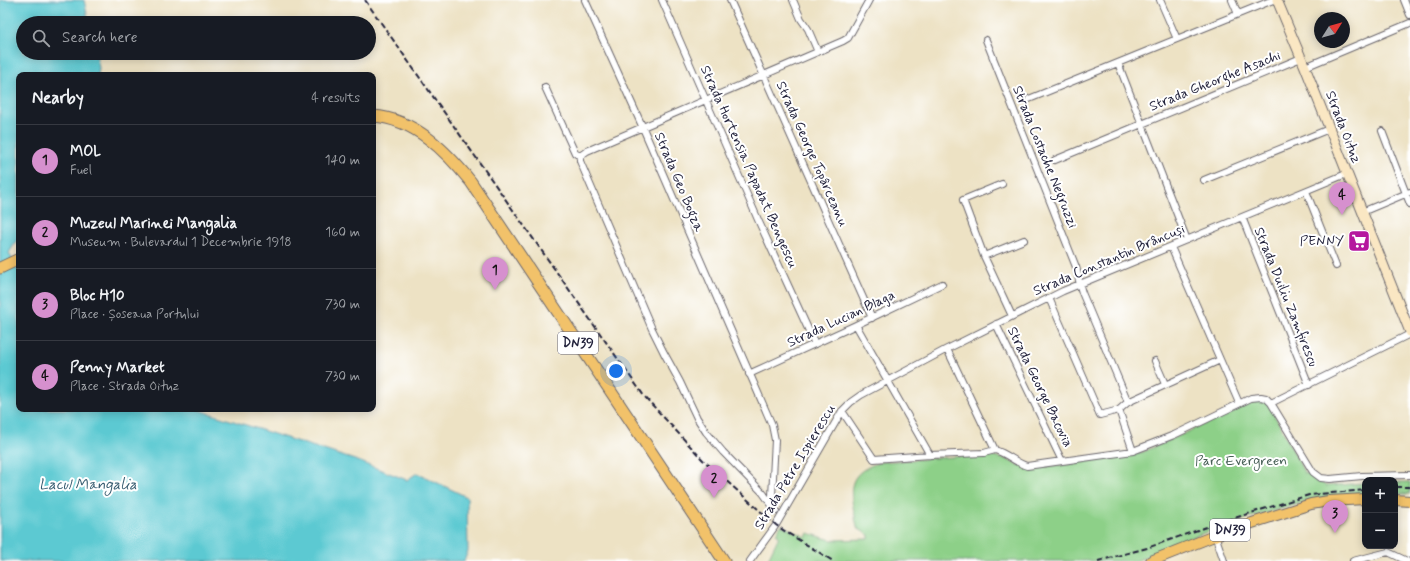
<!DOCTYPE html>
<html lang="en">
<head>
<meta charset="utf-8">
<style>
	body { margin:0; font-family:Mynerve,sans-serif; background:#242831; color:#f1f3f6 }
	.controls { position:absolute; right:12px; bottom:12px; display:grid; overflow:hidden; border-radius:8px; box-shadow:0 2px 10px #0003 }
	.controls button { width:36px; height:36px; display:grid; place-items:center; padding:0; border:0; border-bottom:1px solid #363941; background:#171b24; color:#f1f3f6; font:20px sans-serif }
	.compass { position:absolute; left:1314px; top:12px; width:36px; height:36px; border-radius:50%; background:#171b24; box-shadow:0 2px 10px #0003; rotate:53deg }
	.you { position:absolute; left:616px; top:371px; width:14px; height:14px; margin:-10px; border:3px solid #fff; border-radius:50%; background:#1a73e8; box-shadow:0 0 0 6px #1a73e833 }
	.badge { display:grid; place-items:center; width:26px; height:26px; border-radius:50%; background:#d690ce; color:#111; font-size:13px; font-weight:700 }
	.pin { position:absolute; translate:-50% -33px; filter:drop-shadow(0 1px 2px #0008) }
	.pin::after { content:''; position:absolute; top:21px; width:14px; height:12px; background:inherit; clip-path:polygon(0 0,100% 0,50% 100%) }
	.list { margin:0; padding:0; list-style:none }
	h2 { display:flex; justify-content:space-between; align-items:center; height:52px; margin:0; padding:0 16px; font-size:17px }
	h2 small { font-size:13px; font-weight:400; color:#9ea1a6 }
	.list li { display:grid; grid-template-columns:26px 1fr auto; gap:12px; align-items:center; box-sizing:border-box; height:72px; padding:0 16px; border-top:1px solid #363941 }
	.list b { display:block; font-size:15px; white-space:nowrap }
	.list p { margin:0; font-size:13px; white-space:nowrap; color:#9ea1a6 }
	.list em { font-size:13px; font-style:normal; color:#9ea1a6 }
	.icon { flex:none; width:22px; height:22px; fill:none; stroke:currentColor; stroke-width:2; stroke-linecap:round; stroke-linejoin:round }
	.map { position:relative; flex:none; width:1410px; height:561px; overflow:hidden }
	.search { position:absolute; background:#171b24; box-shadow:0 2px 10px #0003; left:16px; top:16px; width:360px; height:44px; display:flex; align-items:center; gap:10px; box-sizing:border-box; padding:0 14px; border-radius:22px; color:#9ea1a6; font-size:15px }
	.panel { position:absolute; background:#171b24; box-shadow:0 2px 10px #0003; left:16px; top:72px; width:360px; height:340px; border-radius:8px }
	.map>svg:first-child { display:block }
	.green { fill:#8dd088; stroke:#587962 }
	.water { fill:#5cc9d2; stroke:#3f7686 }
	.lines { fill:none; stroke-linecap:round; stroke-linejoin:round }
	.street-casing { stroke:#69656b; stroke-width:8 }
	.secondary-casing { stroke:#69656b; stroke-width:11 }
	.primary-casing { stroke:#69656b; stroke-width:12 }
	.highway-casing { stroke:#69656b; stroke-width:13 }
	.street { stroke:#fff; stroke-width:6 }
	.secondary { stroke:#fae7c3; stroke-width:9 }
	.primary { stroke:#f2c26a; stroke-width:10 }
	.highway { stroke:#f2c26a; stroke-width:11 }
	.rail { stroke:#22223b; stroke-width:2; stroke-dasharray:6 3; stroke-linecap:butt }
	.labels { text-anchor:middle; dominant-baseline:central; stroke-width:4; stroke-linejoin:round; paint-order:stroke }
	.shield { fill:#fff; stroke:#646476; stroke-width:1 }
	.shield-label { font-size:13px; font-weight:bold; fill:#22223b }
	.street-label { font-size:14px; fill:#22223b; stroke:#fff }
	.poi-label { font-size:14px; fill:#22223b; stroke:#fff; text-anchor:end }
	.park-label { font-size:14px; fill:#475f56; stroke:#fff }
	.water-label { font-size:15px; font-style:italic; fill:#365c70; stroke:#fff }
</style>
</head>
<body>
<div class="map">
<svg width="1410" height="561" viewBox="0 0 1410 561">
	<rect width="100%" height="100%" fill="#fff"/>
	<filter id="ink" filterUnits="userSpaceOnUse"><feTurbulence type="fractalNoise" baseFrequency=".025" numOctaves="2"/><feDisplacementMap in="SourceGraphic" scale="8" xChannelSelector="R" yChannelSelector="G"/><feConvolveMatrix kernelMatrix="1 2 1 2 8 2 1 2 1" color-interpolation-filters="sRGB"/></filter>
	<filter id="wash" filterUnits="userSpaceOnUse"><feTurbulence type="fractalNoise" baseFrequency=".012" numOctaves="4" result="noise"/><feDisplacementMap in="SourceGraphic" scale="16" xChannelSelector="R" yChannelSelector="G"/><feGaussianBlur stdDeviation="0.9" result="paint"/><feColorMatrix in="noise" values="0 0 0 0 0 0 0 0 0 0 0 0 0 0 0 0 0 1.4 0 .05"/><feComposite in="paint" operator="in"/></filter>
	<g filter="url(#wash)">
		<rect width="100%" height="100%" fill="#ede2c4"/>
		<path class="green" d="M1258,400l9,1 3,5 35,68 5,-2 16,14 39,-3v12l-59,7 -54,15 -51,17 -65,27h-369l12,-25 -3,-2 5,-9 25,12 2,-4 23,7 38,-1v-4l-12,-7c0,-5 -2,-7 -2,-12 -7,-30 -6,-43 25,-54l101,-7 25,4 12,6 30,1 21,-2 28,-6 46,-6z
			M1395,482h15v12h-15z"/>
		<path class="water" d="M0,0h84l5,23h-66v30h73l3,15 -1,7h-79v162l-10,16 10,19v137h177l162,52 49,19 10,-7 50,24 1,54 -4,10h-464z"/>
	</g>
	<g filter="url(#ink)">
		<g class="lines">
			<g class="street-casing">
				<path id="street" d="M585,0l58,128 129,297 3,15 -3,56 3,10
					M662,0l97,222 56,122
					M730,0l142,318
					M793,0l8,19 7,10 10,23
					M1160,0l17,39
					M1232,0l6,14
					M1404,0l6,15
					M986,40l90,227c3,10 3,19 7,28l45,107
					M1118,63l69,177
					M1305,67l105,-44
					M545,87l30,66 5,3
					M1029,99l244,-99
					M1382,131l28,73
					M1055,160l246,-102
					M1204,180l125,-51
					M1002,184l-39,16 21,56 28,60
					M1306,191l30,75
					M1362,212l48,-20
					M1242,217l67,168
					M1171,247l68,156
					M984,256l40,-16
					M1049,298l50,115 1,2 19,-5
					M996,324l66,137
					M856,325l74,130
					M947,349l48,101c13,4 21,13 32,16l106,-15 41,-16 77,-37 10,-1 5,1 5,5 42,69 8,6 9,1 32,-3 48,-1
					M1155,361l10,23
					M749,374l107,-49 86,-41
					M1271,403l139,-69
					M1119,410l9,-8 92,-42
					M1119,410l14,41
					M842,411l32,48 56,-4 54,-2 11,-3
					M776,511l-13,-18 -40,-41 -17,-20 -9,-14 -17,-36 -16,-29 -12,-24 -72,-168v-5l7,-5 256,-110 5,-3 21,-38
					M1215,535l9,26
					M750,561l26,-36 66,-114 9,-9 10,-7 86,-46 116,-58 283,-117
					M1353,561l35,-9 19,9"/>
			</g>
			<g class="secondary-casing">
				<path id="secondary" d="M1277,0l28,67 105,265"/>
			</g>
			<g class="primary-casing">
				<path id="primary" d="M1395,500l15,1
					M1151,561l73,-29 87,-28 18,-3 36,-2"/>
			</g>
			<g class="highway-casing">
				<path id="highway" d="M373,116c42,3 73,35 98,66l253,379
					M0,268l19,-9"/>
			</g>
			<use href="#street" class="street"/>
			<use href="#secondary" class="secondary"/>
			<use href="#primary" class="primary"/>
			<use href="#highway" class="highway"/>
			<path class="rail" d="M365,0l279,396 59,64 73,65 10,7 47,29
				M1395,487h15
				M1098,561l49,-13 65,-23 97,-30 56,-5"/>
		</g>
	</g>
	<defs>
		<g id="supermarket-square" transform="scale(1.15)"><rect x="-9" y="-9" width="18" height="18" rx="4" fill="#b5179e" stroke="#fff"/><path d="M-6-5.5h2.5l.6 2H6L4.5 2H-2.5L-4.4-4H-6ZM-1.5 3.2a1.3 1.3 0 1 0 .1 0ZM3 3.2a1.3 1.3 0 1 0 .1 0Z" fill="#fff"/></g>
	</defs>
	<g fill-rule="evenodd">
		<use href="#supermarket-square" x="1359" y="241"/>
	</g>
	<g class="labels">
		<g class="shield">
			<rect x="558" y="332" width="40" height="22" rx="3"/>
			<rect x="1210" y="519" width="40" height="22" rx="3"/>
		</g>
		<g class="shield-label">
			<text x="578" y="343">DN39</text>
			<text x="1230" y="530">DN39</text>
		</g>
		<g class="street-label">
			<text transform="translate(1215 81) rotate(-22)">Strada Gheorghe Asachi</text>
			<text transform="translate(1343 127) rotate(69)">Strada Oituz</text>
			<text transform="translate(812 154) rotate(66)">Strada George Topârceanu</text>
			<text transform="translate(1045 157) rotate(68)">Strada Costache Negruzzi</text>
			<text transform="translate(749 167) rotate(66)">Strada Hortensia Papadat Bengescu</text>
			<text transform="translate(679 182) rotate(67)">Strada Geo Bogza</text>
			<text transform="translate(1109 260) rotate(-23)">Strada Constantin Brâncuși</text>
			<text transform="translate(1286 297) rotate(68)">Strada Duiliu Zamfirescu</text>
			<text transform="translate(841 319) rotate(-25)">Strada Lucian Blaga</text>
			<text transform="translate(1040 387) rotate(64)">Strada George Bacovia</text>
			<text transform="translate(795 467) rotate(-59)">Strada Petre Ispierescu</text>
		</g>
		<g class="poi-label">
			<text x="1344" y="241">PENNY</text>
		</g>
		<g class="park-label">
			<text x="1241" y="461">Parc Evergreen</text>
		</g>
		<g class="water-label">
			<text x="88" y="485">Lacul Mangalia</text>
		</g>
	</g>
</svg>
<div class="controls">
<button>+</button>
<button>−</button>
</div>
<svg class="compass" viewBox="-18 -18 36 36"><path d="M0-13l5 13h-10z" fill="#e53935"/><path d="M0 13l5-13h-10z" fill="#9ea1a6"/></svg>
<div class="you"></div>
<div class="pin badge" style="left:495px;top:290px">1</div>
<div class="pin badge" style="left:714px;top:498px">2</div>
<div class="pin badge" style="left:1335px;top:533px">3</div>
<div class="pin badge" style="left:1342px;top:215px">4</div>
<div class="search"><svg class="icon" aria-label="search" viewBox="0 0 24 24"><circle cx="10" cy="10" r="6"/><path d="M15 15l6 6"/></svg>Search here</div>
<section class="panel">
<h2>Nearby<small>4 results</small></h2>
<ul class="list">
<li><span class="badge">1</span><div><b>MOL</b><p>Fuel</p></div><em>140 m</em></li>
<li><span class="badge">2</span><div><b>Muzeul Marinei Mangalia</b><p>Museum · Bulevardul 1 Decembrie 1918</p></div><em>160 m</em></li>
<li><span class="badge">3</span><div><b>Bloc H10</b><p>Place · Șoseaua Portului</p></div><em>730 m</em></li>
<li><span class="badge">4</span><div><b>Penny Market</b><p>Place · Strada Oituz</p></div><em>730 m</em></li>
</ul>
</section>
</div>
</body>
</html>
